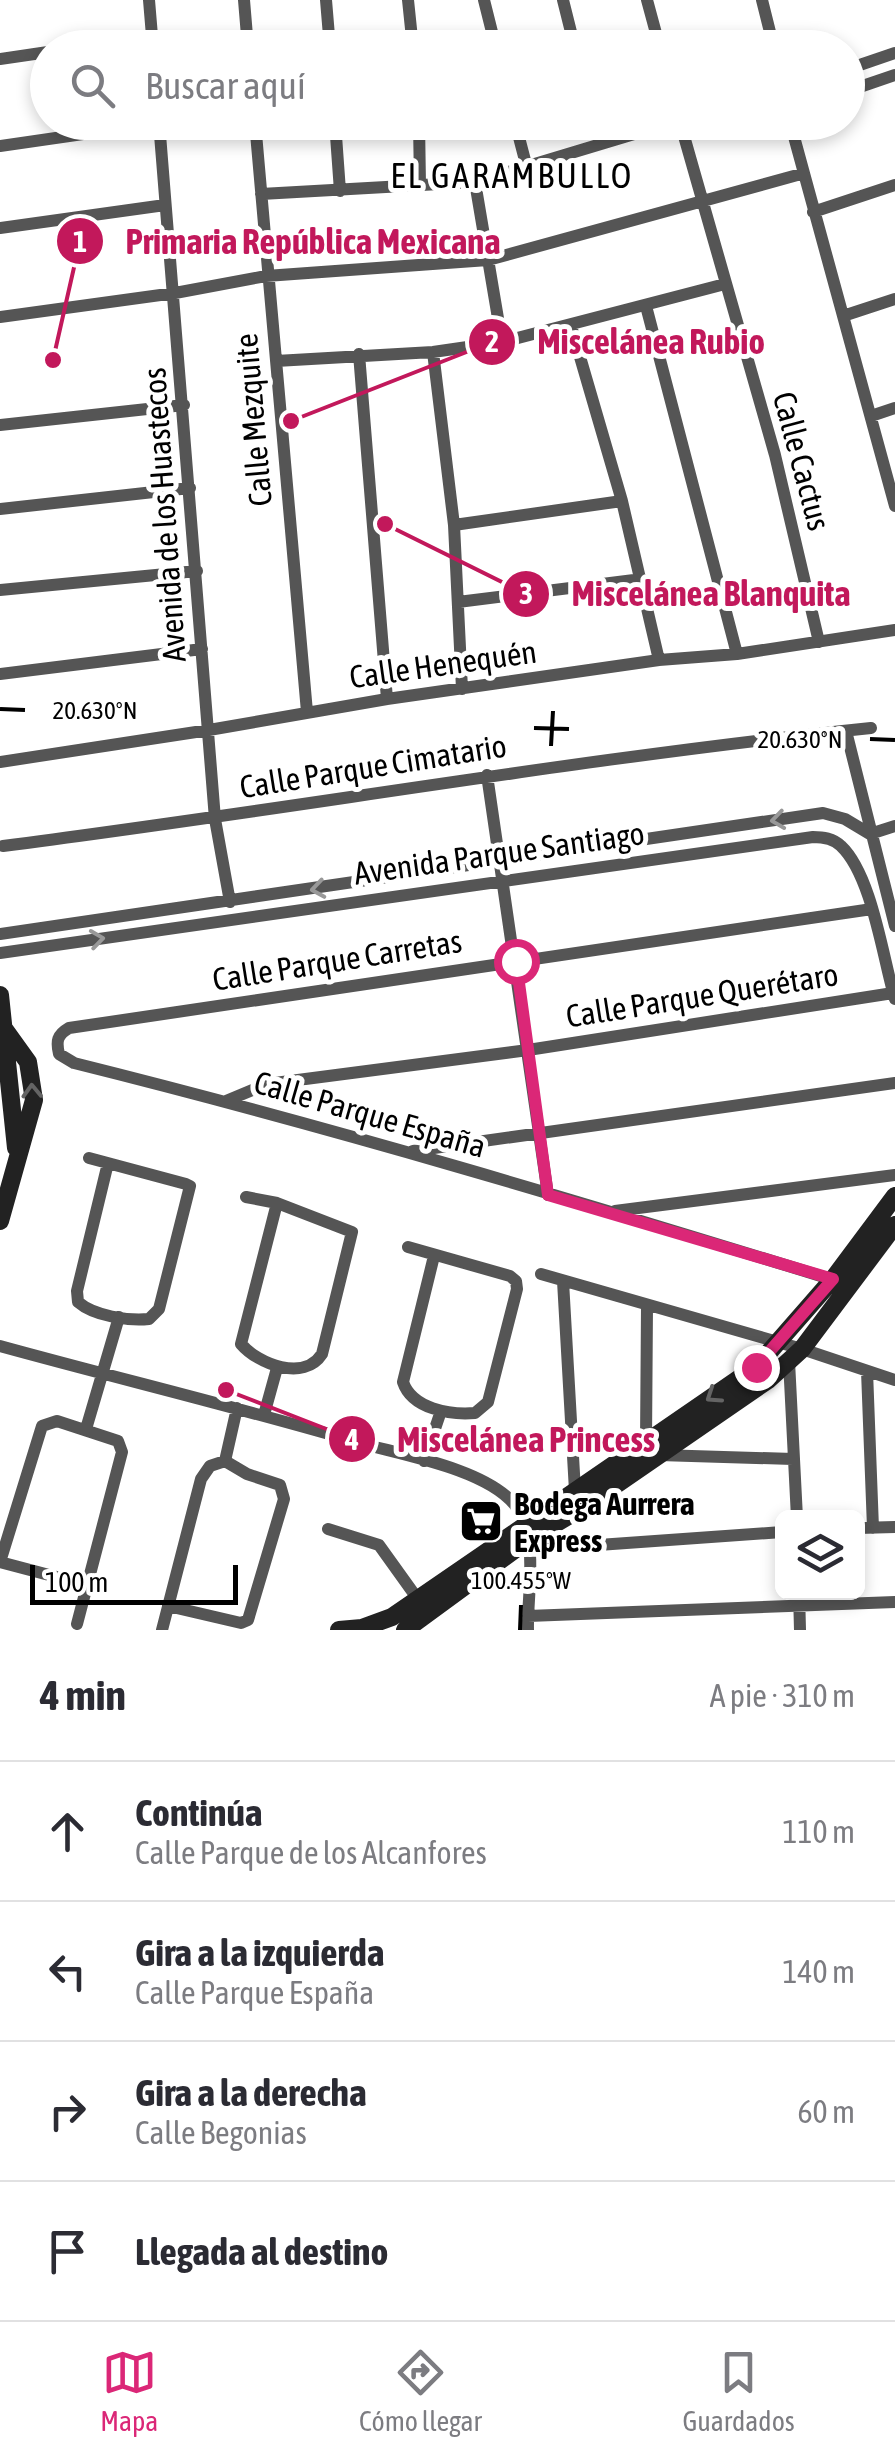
<!DOCTYPE html>
<html lang="es">
<head>
<meta charset="utf-8">
<style>
	body { margin:0; font-family:"Asap Condensed",sans-serif; background:#f2f2f3; color:#2b2b33 }
	.controls { position:absolute; right:30px; bottom:30px; display:grid; overflow:hidden; border-radius:15px; box-shadow:0 5px 15px #0003 }
	.controls button { width:90px; height:90px; display:grid; place-items:center; padding:0; border:0; border-bottom:2px solid #e1e1e2; background:#fff; color:#2b2b33; font:50px sans-serif }
	.scale { position:absolute; left:30px; bottom:25px; width:208px; box-sizing:border-box; padding-left:10px; border:5px solid #000; border-top:0; font-size:28px; line-height:35px; white-space:nowrap; color:#000; -webkit-text-stroke:8px #fff; paint-order:stroke }
	.stop { position:absolute; width:30px; height:30px; margin:-22px; border:8px solid #db2777; border-radius:50%; background:#fff }
	.stop.end { background:#db2777; border-color:#fff; box-shadow:0 2px 10px #0008 }
	.list { margin:0; padding:0; list-style:none }
	h2 { display:flex; justify-content:space-between; align-items:center; height:130px; margin:0; padding:0 40px; font-size:42px }
	h2 small { font-size:32px; font-weight:400; color:#7c7c81 }
	.list li { display:grid; grid-template-columns:65px 1fr auto; gap:30px; align-items:center; box-sizing:border-box; height:140px; padding:0 40px; border-top:2px solid #e1e1e2 }
	.list b { display:block; font-size:38px; white-space:nowrap }
	.list p { margin:0; font-size:32px; white-space:nowrap; color:#7c7c81 }
	.list em { font-size:32px; font-style:normal; color:#7c7c81 }
	.icon { flex:none; width:55px; height:55px; fill:none; stroke:currentColor; stroke-width:2; stroke-linecap:round; stroke-linejoin:round }
	.map { position:relative; flex:none; width:895px; height:1630px; overflow:hidden }
	.search { position:absolute; background:#fff; box-shadow:0 5px 15px #0003; left:30px; right:30px; top:30px; height:110px; display:flex; align-items:center; gap:25px; box-sizing:border-box; padding:0 35px; border-radius:55px; color:#7c7c81; font-size:38px }
	.sheet { height:690px; background:#fff }
	nav { display:flex; justify-content:space-around; align-items:center; box-sizing:border-box; height:140px; border-top:2px solid #e1e1e2; background:#fff; font-size:28px; color:#7c7c81 }
	nav a { display:grid; justify-items:center; gap:5px }
	nav .on { color:#db2777 }
	.map>svg:first-child { display:block }
	.lines { fill:none; stroke-linecap:round; stroke-linejoin:round }
	.street { stroke:#555; stroke-width:12 }
	.secondary { stroke:#222; stroke-width:18 }
	.oneway { stroke:#999 }
	.oneway2 { stroke:#646464 }
	.route { stroke:#db2777; stroke-width:12 }
	.ticks { fill:none; stroke:#000; stroke-width:4 }
	.labels { text-anchor:middle; dominant-baseline:central; stroke-width:10; stroke-linejoin:round; paint-order:stroke }
	.street-label { font-size:32px; fill:#000; stroke:#fff }
	.poi-label { font-size:32px; font-weight:bold; fill:#000; stroke:#fff; text-anchor:start }
	.neighbourhood-label { font-size:35px; letter-spacing:2.5px; fill:#000; stroke:#fff }
	.ticks-label { font-size:25px; text-anchor:middle; fill:#000; stroke:#fff; stroke-width:10; stroke-linejoin:round; paint-order:stroke }
	.leader { fill:none; stroke:#c2185b; stroke-width:4 }
	.callout-dot { fill:#c2185b; stroke:#fff; stroke-width:4 }
	.mark-label { font-size:30px; text-anchor:middle; font-weight:bold; fill:#fff }
	.callout-label { font-size:35px; text-anchor:middle; font-weight:bold; fill:#c2185b; stroke:#fff; stroke-width:10; stroke-linejoin:round; paint-order:stroke }
</style>
</head>
<body>
<div class="map">
<svg width="895" height="1630" viewBox="0 0 895 1630">
	<rect width="100%" height="100%" fill="#fff"/>
	<g class="lines">
		<path class="street" d="M149,0l4,48
			M244,0l4,48
			M326,0l4,48
			M408,0l5,48
			M484,0l12,48
			M563,0l12,48
			M647,0l13,48
			M762,0l12,48
			M77,48l75,-11
			M0,59l48,-7
			M848,69l47,-16
			M848,91l47,-16
			M159,122l56,697 15,83
			M255,122l52,590
			M335,122l5,69
			M419,122l1,63
			M515,122l12,46
			M595,122l6,22
			M680,122l95,333 44,187
			M790,122l105,384
			M0,146l159,-23
			M475,182l27,160
			M261,194l214,-12 199,-60
			M813,212l82,-27
			M0,228l165,-23
			M646,306l91,348
			M843,316l52,-17
			M0,317l175,-24 91,-17 222,-16 313,-86
			M571,326l51,175 37,159
			M433,352l21,173 8,164
			M359,354l28,345
			M276,361l157,-9 69,-10 223,-58
			M871,416l24,-8
			M0,425l184,-20
			M0,509l190,-21
			M454,525l168,-24
			M0,590l197,-19
			M458,602l184,-23
			M0,674l202,-25
			M846,731l49,195
			M0,762l209,-32 178,-31 272,-39 78,-6 158,-24
			M487,775l61,420
			M870,834l25,-8
			M3,846c290,-37 577,-88 868,-118
			M0,934l823,-121 22,6 25,15
			M0,953l813,-116c10,0 20,1 28,9 31,29 42,113 54,153
			M226,1101l41,-17 261,-34 365,-57
			M413,1151l482,-68
			M89,1158l97,26 4,2 -31,123 -10,10c-21,2 -55,-3 -71,-17l-1,-11 31,-128
			M246,1197l31,6 75,29 -30,122c-18,28 -64,10 -81,-10l36,-141
			M615,1211l280,-36
			M408,1247l102,29 6,5 1,8 -29,113 -13,11c-25,2 -63,-4 -72,-31l31,-126
			M541,1274l261,75 93,31
			M563,1281l12,210 3,5
			M840,1282c-254,-79 -509,-155 -766,-219l-15,-9c-3,-13 -2,-19 10,-26l803,-119
			M647,1306l-1,136 13,13 134,4
			M0,1346c120,33 241,62 360,97 43,12 125,26 154,61 26,31 13,88 14,126
			M789,1361l8,157
			M867,1371l6,157
			M264,1415l13,-47
			M86,1429l33,-112
			M225,1461l12,-53
			M424,1461l17,-50
			M858,1528l37,-1
			M328,1529l51,16 38,53
			M528,1550l254,-18
			M0,1562l42,-136 15,-5 61,20 4,11 -45,172
			M0,1562l87,23
			M799,1592l1,38
			M528,1616l367,-14
			M162,1630l39,-151 9,-13 15,-5 22,13 33,11 4,14 -36,121 -7,3 -73,-17"/>
		<path class="secondary" d="M0,995l16,153
			M0,1221l34,-121 -6,-38 -23,-32
			M339,1630l23,-2 30,-11 364,-250 77,-88 62,-83
			M405,1630l123,-90 57,-34 183,-126 34,-31 93,-124"/>
	</g>
	<defs><path id="oneway-chevron" d="M-2-3.5L2.5 0L-2 3.5" fill="none" stroke-width="1.6" stroke-linecap="round" stroke-linejoin="round" transform="scale(2.5)"/></defs>
	<g class="oneway">
		<use href="#oneway-chevron" transform="translate(778 820) rotate(172)"/>
		<use href="#oneway-chevron" transform="translate(318 889) rotate(171)"/>
		<use href="#oneway-chevron" transform="translate(97 939) rotate(-8)"/>
	</g>
	<g class="oneway2">
		<use href="#oneway-chevron" transform="translate(32 1091) rotate(-92)"/>
		<use href="#oneway-chevron" transform="translate(713 1396) rotate(146)"/>
	</g>
	<g class="lines">
		<path class="route" d="M516,961l32,234 285,84 -77,88"/>
	</g>
	<path class="ticks" d="M0,709l25,1M534,728l35,1M870,739l25,1M551,746l2,-35M520,1630l1,-25"/>
	<defs>
		<g id="supermarket-square" transform="scale(2.25)"><rect x="-9" y="-9" width="18" height="18" rx="4" fill="#000" stroke="#fff"/><path d="M-6-5.5h2.5l.6 2H6L4.5 2H-2.5L-4.4-4H-6ZM-1.5 3.2a1.3 1.3 0 1 0 .1 0ZM3 3.2a1.3 1.3 0 1 0 .1 0Z" fill="#fff"/></g>
	</defs>
	<g fill-rule="evenodd">
		<use href="#supermarket-square" x="481" y="1521"/>
	</g>
	<g class="labels">
		<g class="street-label">
			<text transform="translate(253 420) rotate(-95)">Calle Mezquite</text>
			<text transform="translate(802 461) rotate(75)">Calle Cactus</text>
			<text transform="translate(164 515) rotate(-94)">Avenida de los Huastecos</text>
			<text transform="translate(443 664) rotate(-8)">Calle Henequén</text>
			<text transform="translate(373 766) rotate(-9)">Calle Parque Cimatario</text>
			<text transform="translate(499 853) rotate(-8)">Avenida Parque Santiago</text>
			<text transform="translate(337 960) rotate(-9)">Calle Parque Carretas</text>
			<text transform="translate(702 995) rotate(-9)">Calle Parque Querétaro</text>
			<text transform="translate(370 1114) rotate(16)">Calle Parque España</text>
		</g>
		<g class="poi-label">
			<text x="514" y="1503">Bodega Aurrera<tspan x="514" dy="37">Express</tspan></text>
		</g>
		<g class="neighbourhood-label">
			<text x="512" y="175">EL GARAMBULLO</text>
		</g>
	</g>
	<g class="ticks-label">
		<text x="95" y="719">20.630°N</text>
		<text x="800" y="748">20.630°N</text>
		<text x="521" y="1589">100.455°W</text>
	</g>
	<path class="leader" d="M53 360L80 241M291 421L492 342M385 524L526 594M226 1390L352 1439"/>
	<g class="callout-dot">
		<circle cx="53" cy="360" r="10"/>
		<circle cx="291" cy="421" r="10"/>
		<circle cx="385" cy="524" r="10"/>
		<circle cx="226" cy="1390" r="10"/>
		<circle cx="80" cy="241" r="25"/>
		<circle cx="492" cy="342" r="25"/>
		<circle cx="526" cy="594" r="25"/>
		<circle cx="352" cy="1439" r="25"/>
	</g>
	<g class="mark-label">
		<text x="80" y="252">1</text>
		<text x="492" y="352">2</text>
		<text x="526" y="604">3</text>
		<text x="352" y="1450">4</text>
	</g>
	<g class="callout-label">
		<text x="313" y="254">Primaria República Mexicana</text>
		<text x="651" y="354">Miscelánea Rubio</text>
		<text x="711" y="606">Miscelánea Blanquita</text>
		<text x="526" y="1452">Miscelánea Princess</text>
	</g>
</svg>
<div class="controls">
<button><svg class="icon" aria-label="layers" viewBox="0 0 24 24"><path d="M12 4l9 5-9 5-9-5zM3 14l9 5 9-5"/></svg></button>
</div>
<div class="scale">100 m</div>
<div class="stop" style="left:516px;top:961px"></div>
<div class="stop end" style="left:756px;top:1367px"></div>
<div class="search"><svg class="icon" aria-label="search" viewBox="0 0 24 24"><circle cx="10" cy="10" r="6"/><path d="M15 15l6 6"/></svg>Buscar aquí</div>
</div>
<section class="sheet">
<h2>4 min<small>A pie · 310 m</small></h2>
<ul class="list">
<li><svg class="icon" aria-label="ahead" viewBox="0 0 24 24"><path d="M12 20V5M6 11l6-6 6 6"/></svg><div><b>Continúa</b><p>Calle Parque de los Alcanfores</p></div><em>110 m</em></li>
<li><svg class="icon" aria-label="left" viewBox="0 0 24 24"><path d="M17 20v-9H6M10 6l-5 5 5 5"/></svg><div><b>Gira a la izquierda</b><p>Calle Parque España</p></div><em>140 m</em></li>
<li><svg class="icon" aria-label="right" viewBox="0 0 24 24"><path d="M7 20v-9h11M14 6l5 5-5 5"/></svg><div><b>Gira a la derecha</b><p>Calle Begonias</p></div><em>60 m</em></li>
<li><svg class="icon" aria-label="arrive" viewBox="0 0 24 24"><path d="M6 21V4h12l-3 4 3 4H6"/></svg><div><b>Llegada al destino</b></div></li>
</ul>
</section>
<nav>
<a class="on"><svg class="icon" aria-label="map" viewBox="0 0 24 24"><path d="M3 6l6-2 6 2 6-2v14l-6 2-6-2-6 2zM9 4v14M15 6v14"/></svg>Mapa</a>
<a><svg class="icon" aria-label="directions" viewBox="0 0 24 24"><path d="M12 3l9 9-9 9-9-9zM9 14v-3h6M13 9l2 2-2 2"/></svg>Cómo llegar</a>
<a><svg class="icon" aria-label="saved" viewBox="0 0 24 24"><path d="M7 4h10v16l-5-4-5 4z"/></svg>Guardados</a>
</nav>
</body>
</html>
